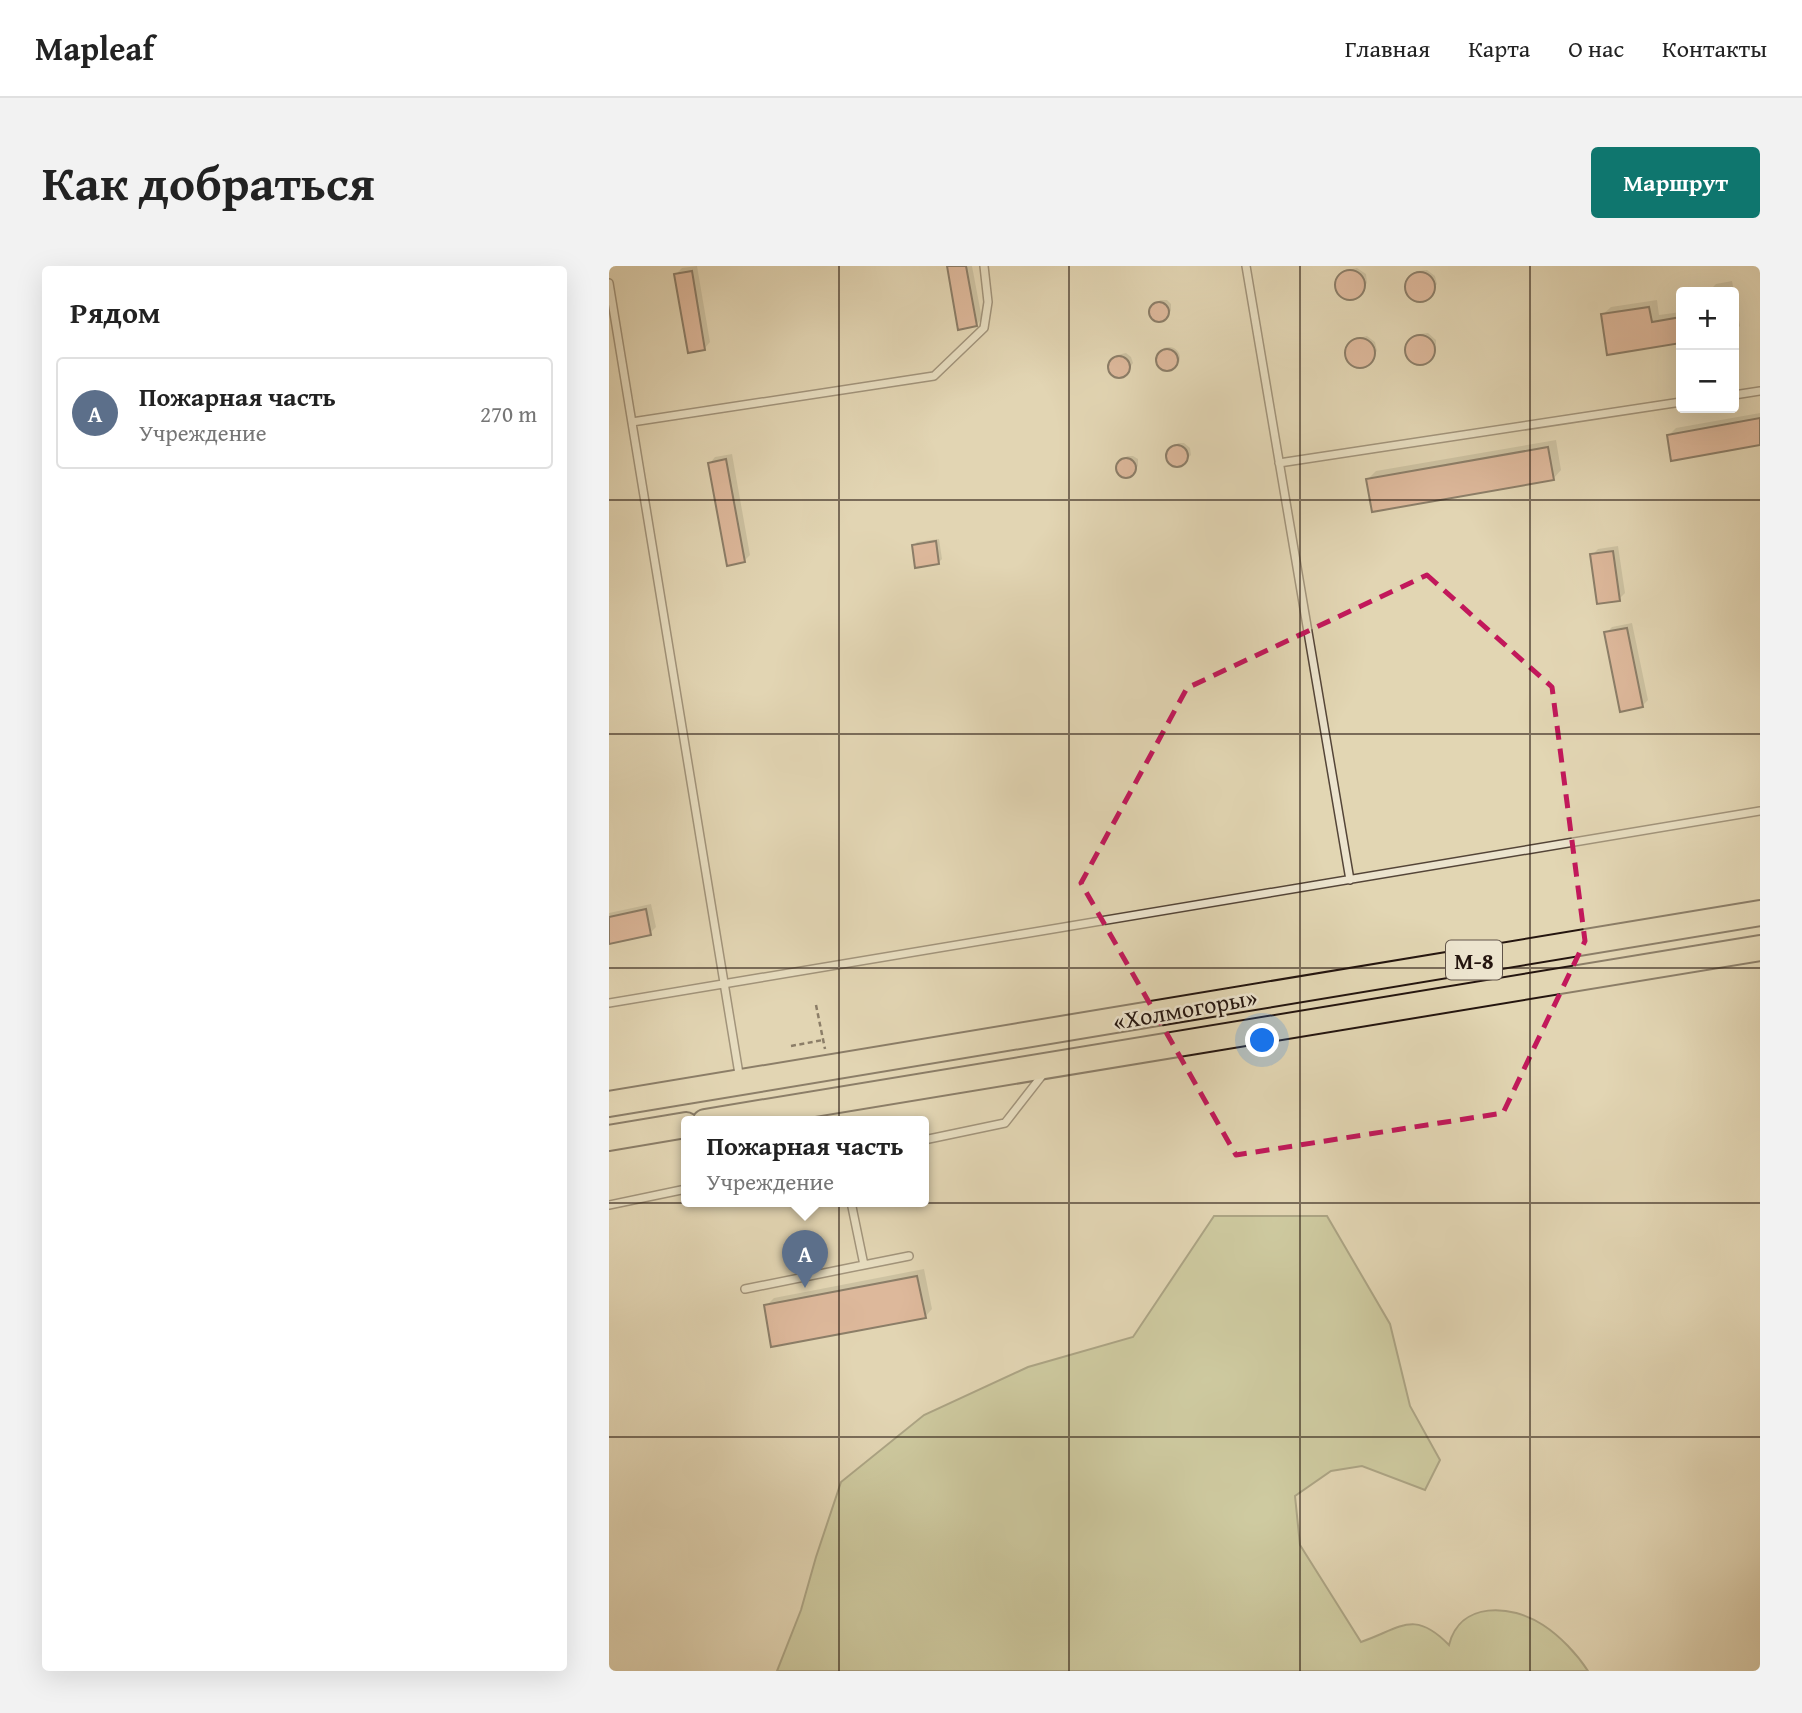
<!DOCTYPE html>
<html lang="ru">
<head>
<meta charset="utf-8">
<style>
	body { margin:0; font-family:"Gentium Book Plus",serif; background:#f2f2f2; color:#222 }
	.controls { position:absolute; right:21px; top:21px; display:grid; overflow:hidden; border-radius:7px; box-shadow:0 7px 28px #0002 }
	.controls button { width:63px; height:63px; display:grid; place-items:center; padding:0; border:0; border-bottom:2px solid #e0e0e0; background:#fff; color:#222; font:35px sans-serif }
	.you { position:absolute; left:654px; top:775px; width:24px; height:24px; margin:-18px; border:5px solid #fff; border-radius:50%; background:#1a73e8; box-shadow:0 0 0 10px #1a73e833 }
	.badge { display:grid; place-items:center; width:46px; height:46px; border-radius:50%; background:#0f766e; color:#fff; font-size:23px; font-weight:700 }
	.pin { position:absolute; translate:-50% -58px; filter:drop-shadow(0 2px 4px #0008) }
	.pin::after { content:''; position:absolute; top:37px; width:24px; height:21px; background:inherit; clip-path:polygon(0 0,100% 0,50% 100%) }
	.popup { position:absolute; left:72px; top:850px; width:248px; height:91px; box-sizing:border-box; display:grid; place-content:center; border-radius:7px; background:#fff; filter:drop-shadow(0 2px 5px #0005); font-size:23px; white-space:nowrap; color:#767676 }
	.popup b { font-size:26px; color:#222 }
	.popup::after { content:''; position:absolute; left:50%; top:100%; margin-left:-14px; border:14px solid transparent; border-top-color:#fff }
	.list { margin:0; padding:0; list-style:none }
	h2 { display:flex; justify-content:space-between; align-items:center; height:91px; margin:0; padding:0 28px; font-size:30px }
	h2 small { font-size:23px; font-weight:400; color:#767676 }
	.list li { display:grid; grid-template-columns:46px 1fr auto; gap:21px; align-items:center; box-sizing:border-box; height:112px; margin:0 14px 14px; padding:0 14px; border:2px solid #e0e0e0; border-radius:7px }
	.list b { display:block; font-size:26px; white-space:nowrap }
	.list p { margin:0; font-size:23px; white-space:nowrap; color:#767676 }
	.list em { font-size:23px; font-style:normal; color:#767676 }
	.map { position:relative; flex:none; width:1151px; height:1405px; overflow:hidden; border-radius:7px }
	header { display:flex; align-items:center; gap:42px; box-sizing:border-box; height:98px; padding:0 35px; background:#fff; border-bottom:2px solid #e0e0e0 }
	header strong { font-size:33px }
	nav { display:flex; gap:38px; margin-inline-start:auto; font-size:24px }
	.intro { display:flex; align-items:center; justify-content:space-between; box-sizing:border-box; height:168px; padding:0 42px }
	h1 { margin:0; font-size:49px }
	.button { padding:18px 32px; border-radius:7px; background:#0f766e; color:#fff; font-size:24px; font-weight:700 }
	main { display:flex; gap:42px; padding:0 42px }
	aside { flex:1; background:#fff; border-radius:7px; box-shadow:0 7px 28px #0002 }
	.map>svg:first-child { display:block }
	.green { fill:#b5bd8b; stroke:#6c694d; stroke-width:2 }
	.shadow { fill:#0003 }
	.building { fill:#d7957e; stroke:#24150f; stroke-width:2 }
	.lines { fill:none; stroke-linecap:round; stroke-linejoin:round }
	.lane-casing { stroke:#544538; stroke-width:10 }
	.highway-casing { stroke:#24150f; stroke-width:28 }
	.path { stroke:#24150f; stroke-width:2.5; stroke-dasharray:5 3.5; stroke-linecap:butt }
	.lane { stroke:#ece4ce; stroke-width:7 }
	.highway { stroke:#e2d6b3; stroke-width:24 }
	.marked { fill:none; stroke:#c2185b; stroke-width:5; stroke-dasharray:14 9; stroke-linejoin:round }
	.grid { fill:none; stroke:#24150f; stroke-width:2; stroke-opacity:0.55 }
	.labels { text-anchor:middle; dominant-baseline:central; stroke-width:5; stroke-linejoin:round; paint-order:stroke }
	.shield { fill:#ece4ce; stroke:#605348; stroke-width:2 }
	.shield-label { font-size:23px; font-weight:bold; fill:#24150f }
	.street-label { font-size:24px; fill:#24150f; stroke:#ece4ce }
</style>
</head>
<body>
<header>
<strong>Mapleaf</strong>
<nav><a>Главная</a><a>Карта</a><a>О нас</a><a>Контакты</a></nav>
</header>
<div class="intro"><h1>Как добраться</h1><a class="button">Маршрут</a></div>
<main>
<aside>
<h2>Рядом<small></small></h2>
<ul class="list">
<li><span class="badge" style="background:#5c6f8a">A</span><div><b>Пожарная часть</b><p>Учреждение</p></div><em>270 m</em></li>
</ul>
</aside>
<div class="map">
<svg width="1151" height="1405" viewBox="0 0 1151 1405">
	<rect width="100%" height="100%" fill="#e2d6b3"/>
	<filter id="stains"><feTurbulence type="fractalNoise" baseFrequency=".00286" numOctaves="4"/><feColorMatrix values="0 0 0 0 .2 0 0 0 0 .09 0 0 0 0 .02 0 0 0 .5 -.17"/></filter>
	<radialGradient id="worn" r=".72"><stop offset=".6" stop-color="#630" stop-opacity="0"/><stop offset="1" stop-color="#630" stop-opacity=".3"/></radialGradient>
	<path class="green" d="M605,950h113l63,108 20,82 30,54 -15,30 -63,-24 -31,5 -36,25 5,49 61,97c40,-14 53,-33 88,3 11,-44 62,-41 94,-20 17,11 34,29 45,46h-811l24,-61 15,-53 25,-75 83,-67 104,-48 105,-30z"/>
	<path class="shadow" d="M88,0l13,76 -5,6 -29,-74 6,-6z
		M339,0h24l10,53 -6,6z
		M748,2l9,6 1,9 -10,13 -10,2 -8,-6 -1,-9 10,-13z
		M818,4l8,6 2,8 -11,14 -9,1 -8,-5 -2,-10 10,-13z
		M1123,15l8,45 -6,6v-40h-23v-3l5,-5z
		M551,34h7l4,4v7l-10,9 -6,-1 -4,-5v-4z
		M1048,34l2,15 22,-3v29l-72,12 -7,-38 9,-8z
		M819,67l8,7v11l-11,11h-10l-7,-7v-9l11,-12z
		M758,70l8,6 2,9 -11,13 -11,1 -7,-6v-10l10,-11z
		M549 92a11 11 0 1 1 22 0a11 11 0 1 1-22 0Z
		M517,87l5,4 2,6 -8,12 -7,2 -6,-3 -2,-7 7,-12z
		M1151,147v30l-88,16 -4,-23 8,-8z
		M947,174l5,30 -8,9h-185l8,-8z
		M569,177h6l6,5 1,7 -10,10h-9l-4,-4v-9z
		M123,188l18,101 -6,6 -34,-98 5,-6z
		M518,190h6l5,3v7l-9,9h-7l-3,-4v-6z
		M330,273l3,20 -4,4 -24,-18 3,-3z
		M1009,280l7,47 -6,6 -27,-44 6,-6z
		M1023,357l16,77 -6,6 -36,-73 6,-6z
		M42,638l5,23 -6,6 -41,9v-29z
		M315,1003l8,40 -7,8 -159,-11 8,-8z"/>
	<path class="building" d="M338,0h19l11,60 -19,4z
		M726 19a15 15 0 1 1 30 0a15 15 0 1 1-30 0Z
		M83,5l13,79 -17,3 -14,-79z
		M796 21a15 15 0 1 1 30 0a15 15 0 1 1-30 0Z
		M540 46a10 10 0 1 1 20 0a10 10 0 1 1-20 0Z
		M1040,41l3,15 29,-5v26l-74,12 -6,-41z
		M796 84a15 15 0 1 1 30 0a15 15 0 1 1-30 0Z
		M736 87a15 15 0 1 1 30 0a15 15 0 1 1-30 0Z
		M547 94a11 11 0 1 1 22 0a11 11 0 1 1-22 0Z
		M499 101a11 11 0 1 1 22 0a11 11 0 1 1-22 0Z
		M1151,152v27l-89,16 -4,-26z
		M557 190a11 11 0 1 1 22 0a11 11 0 1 1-22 0Z
		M939,181l6,33 -182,32 -6,-33z
		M507 202a10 10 0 1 1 20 0a10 10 0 1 1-20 0Z
		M117,193l19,103 -18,4 -19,-103z
		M327,275l3,23 -24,4 -3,-23z
		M1004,285l7,50 -23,3 -7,-50z
		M1018,362l16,79 -23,5 -16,-80z
		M37,643l5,26 -42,9v-27z
		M308,1010l9,42 -155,29 -7,-42z"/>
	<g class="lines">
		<g class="lane-casing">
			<path id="lane" d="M637,0l104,614
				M0,17l131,797
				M1125,129l26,-4
				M23,156l302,-46 50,-48 4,-26 -4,-36
				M670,197l402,-61
				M0,737l1151,-192
				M315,874l81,-17 39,-50
				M0,939l77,-16
				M255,999l45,-9
				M136,1023l119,-24 -13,-63"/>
		</g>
		<g class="highway-casing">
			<path id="highway" d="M0,838l1151,-191
				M96,856l1055,-174
				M0,872l77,-13"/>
		</g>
		<path class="path" d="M207,739l9,44
			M182,780l32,-6
			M255,856l19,-4"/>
		<use href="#lane" class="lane"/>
		<use href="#highway" class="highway"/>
	</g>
	<path d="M0 0H1151V1405H0ZM818,309l125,112 33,254 -82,172 -267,42 -155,-272 106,-195z" fill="#e2d6b3" fill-opacity=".55" fill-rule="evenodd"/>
	<path class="marked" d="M818,309l125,112 33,254 -82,172 -267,42 -155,-272 106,-195z"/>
	<path class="grid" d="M230,0v1405M460,0v1405M691,0v1405M921,0v1405M0,234h1151M0,468h1151M0,702h1151M0,937h1151M0,1171h1151"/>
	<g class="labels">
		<rect class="shield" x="837" y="674.5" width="56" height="39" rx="5"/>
		<g class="shield-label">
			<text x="865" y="694">М-8</text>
		</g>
		<g class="street-label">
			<text transform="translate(576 743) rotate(-10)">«Холмогоры»</text>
		</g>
	</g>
	<rect width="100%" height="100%" filter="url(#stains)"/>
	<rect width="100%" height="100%" fill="url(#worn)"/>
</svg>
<div class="controls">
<button>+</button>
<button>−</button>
</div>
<div class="you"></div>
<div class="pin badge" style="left:196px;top:1022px;background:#5c6f8a">A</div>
<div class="popup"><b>Пожарная часть</b>Учреждение</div>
</div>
</main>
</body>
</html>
